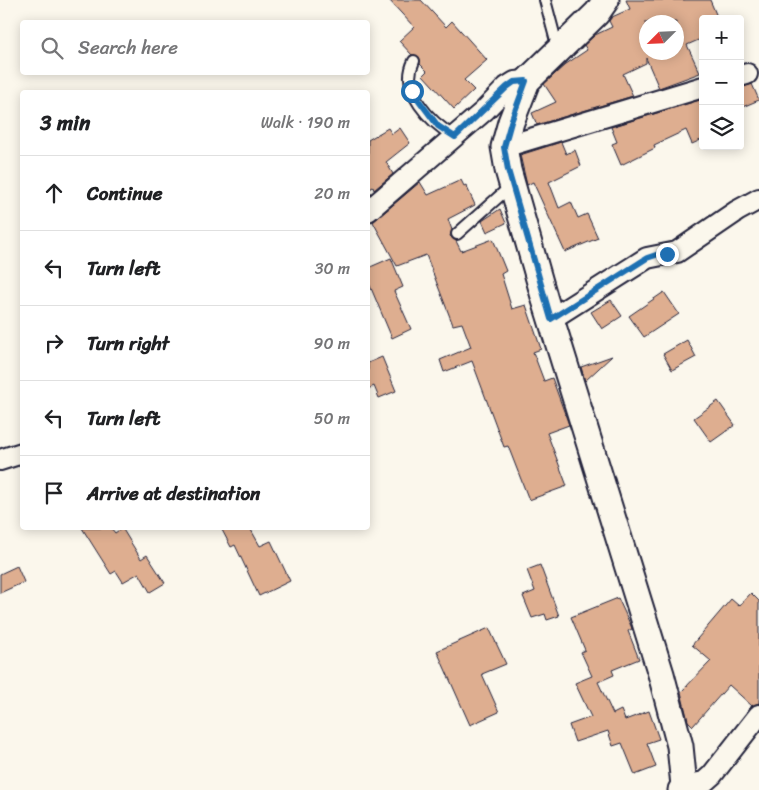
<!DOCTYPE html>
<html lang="en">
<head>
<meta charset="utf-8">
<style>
	body { margin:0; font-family:Sriracha,sans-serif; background:#f6f6f6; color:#202124 }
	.controls { position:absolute; right:15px; top:15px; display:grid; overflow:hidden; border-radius:5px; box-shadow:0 2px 12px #0003 }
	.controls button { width:45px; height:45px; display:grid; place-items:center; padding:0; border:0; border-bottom:1px solid #e0e0e0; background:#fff; color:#202124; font:25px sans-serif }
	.compass { position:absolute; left:639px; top:15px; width:45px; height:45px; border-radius:50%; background:#fff; box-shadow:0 2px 12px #0003; rotate:246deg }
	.stop { position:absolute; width:15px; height:15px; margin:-11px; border:4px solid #1f6fb2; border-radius:50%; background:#fff }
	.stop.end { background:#1f6fb2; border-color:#fff; box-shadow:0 1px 5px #0008 }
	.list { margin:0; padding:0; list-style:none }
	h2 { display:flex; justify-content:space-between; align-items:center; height:65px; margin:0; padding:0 20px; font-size:21px }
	h2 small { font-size:16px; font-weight:400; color:#757577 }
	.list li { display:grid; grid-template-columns:32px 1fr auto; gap:15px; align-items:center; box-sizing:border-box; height:75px; padding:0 20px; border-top:1px solid #e0e0e0 }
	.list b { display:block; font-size:19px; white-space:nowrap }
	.list em { font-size:16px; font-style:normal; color:#757577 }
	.icon { flex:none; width:28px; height:28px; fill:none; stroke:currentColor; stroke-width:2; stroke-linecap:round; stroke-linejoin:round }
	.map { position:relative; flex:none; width:759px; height:790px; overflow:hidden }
	.search { position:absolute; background:#fff; box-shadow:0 2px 12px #0003; left:20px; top:20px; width:350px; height:55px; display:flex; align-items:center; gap:12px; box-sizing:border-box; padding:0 18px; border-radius:5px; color:#757577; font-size:19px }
	.panel { position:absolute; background:#fff; box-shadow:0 2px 12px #0003; left:20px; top:90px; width:350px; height:440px; border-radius:5px }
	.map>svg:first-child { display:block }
	.building { fill:#deae90; stroke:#22223b; fill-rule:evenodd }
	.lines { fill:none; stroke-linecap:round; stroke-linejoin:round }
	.service-casing { stroke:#22223b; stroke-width:14 }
	.minor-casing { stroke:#22223b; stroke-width:24 }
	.tertiary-casing { stroke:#22223b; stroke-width:29 }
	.service { stroke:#fbf7ec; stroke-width:10 }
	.minor { stroke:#fbf7ec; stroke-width:20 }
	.tertiary { stroke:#fbf7ec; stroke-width:25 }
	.route { stroke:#1f6fb2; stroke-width:6 }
</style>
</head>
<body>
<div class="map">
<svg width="759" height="790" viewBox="0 0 759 790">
	<rect width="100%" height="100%" fill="#fbf7ec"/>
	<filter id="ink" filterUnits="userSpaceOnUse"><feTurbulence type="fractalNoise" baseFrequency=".02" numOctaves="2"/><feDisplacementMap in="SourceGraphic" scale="10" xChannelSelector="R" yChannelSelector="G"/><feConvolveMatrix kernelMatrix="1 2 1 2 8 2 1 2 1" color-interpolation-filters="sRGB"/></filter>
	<g filter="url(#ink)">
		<path class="building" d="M389,0h32l25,27 6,-6 35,39 -23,20 10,10 -20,19 -31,-34 4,-4 -7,-7 -1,-7 -7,-2 -13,-14 15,-14z
			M626,0h84l8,19h-15v19l-16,7 13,28 -41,15 -13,-30v5l-23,11 10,22 -96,29 -5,-12 24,-11 -12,-18 22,-20 21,-14 -3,-5 11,-10 17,-8 -3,-6 3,-4 18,-8zM646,22h30v30h-30z
			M752,84l7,16 -19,8v-20z
			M703,99v40l-11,5 -6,-14 -32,15 1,3 -34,17 -9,-21 5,-2 -6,-15z
			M388,128l4,6 8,-6 10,15 -24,19 7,12 -19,16 -1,-3 -5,3v-50z
			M561,142l5,12 9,-4 6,16 -32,16 10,26 12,-6 7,16 9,-4 11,24 -33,14 -32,-70 -6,3 -7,-30z
			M461,180l3,6 2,-1 9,20 -27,14 4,11 -2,6 6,5 5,10 32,-12 13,32 -5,3 11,35 14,-4 15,44 -8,3 11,29 8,-3 17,47 -22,8 20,53 -38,14 -21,-54 -4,1 -32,-86 -28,11 -4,-12 31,-13 -9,-24 -9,2 -27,-70 -29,11 -24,-44 47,-40 8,13z
			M500,209l6,14 -19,9 -5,-11z
			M391,258l12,29 -9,4 17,38 -19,9 -24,-57v-13z
			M664,292l15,22 -35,23 -15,-21z
			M611,300l11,16 -20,13 -11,-17z
			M687,340l9,17 -24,13 -9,-16z
			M612,356l-27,25 -4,-14z
			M382,357l14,34 -17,7 -5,-12 -6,3v-26z
			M718,401l17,24 -24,17 -17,-24z
			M82,528h29l4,5 7,-5 19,31 6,-4 18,28 -15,9 -11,-19 -16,9 -7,-11 -5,3z
			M221,528h29l10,18 11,-5 19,40 -31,15 -24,-51 -4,2z
			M540,565l19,51 -12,4 -2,-6 -13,4 -9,-22 12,-5 -8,-21z
			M17,566l7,16 -24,11v-19z
			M751,593l8,8v102l-7,3 -23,-21 -36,41 -5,-5 -7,-29 30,-31 -19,-16 39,-46 8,7z
			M618,598l13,28 1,3 -4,2 11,28 -27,11 2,5 -16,7 15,32 8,-4 4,10 24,-9 10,28 -12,4 9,24 -21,8 -13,-32 -9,3 -5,-15 -33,11 -6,-17 22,-8 -16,-34 17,-7 -11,-24 4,-2 -14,-33z
			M489,628l17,36 -24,10 17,38 -29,13 -33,-74z"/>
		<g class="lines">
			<g class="service-casing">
				<path id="service" d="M545,0l13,49
					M414,61c-15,30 16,61 41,76
					M457,234l55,-49"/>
			</g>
			<g class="minor-casing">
				<path id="minor" d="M740,76l7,-2
					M504,147l199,-60
					M368,211l116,-100 23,-24 8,-5 12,-1
					M551,319l96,-61 30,-6 60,-41 22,-12
					M0,460l22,-7
					M684,786l20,-4 8,-7 47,-60"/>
			</g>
			<g class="tertiary-casing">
				<path id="tertiary" d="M606,0l-9,13 -70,68 -16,41 -7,25 4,23 37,130 116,374 19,72 4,40 -3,4"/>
			</g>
			<use href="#service" class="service"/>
			<use href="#minor" class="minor"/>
			<use href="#tertiary" class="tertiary"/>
		</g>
	</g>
	<g class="lines" filter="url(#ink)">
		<path class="route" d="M412,91l26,35 17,11 52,-50 7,-5 12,-1 -15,41 -7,25 4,23 43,149 96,-61 12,-4h8"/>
	</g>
</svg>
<div class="controls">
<button>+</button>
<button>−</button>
<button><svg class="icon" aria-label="layers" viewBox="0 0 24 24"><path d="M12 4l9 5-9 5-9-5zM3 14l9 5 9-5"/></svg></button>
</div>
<svg class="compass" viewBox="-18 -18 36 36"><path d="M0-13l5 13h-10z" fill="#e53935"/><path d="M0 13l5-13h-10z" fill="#757577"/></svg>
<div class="stop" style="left:412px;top:91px"></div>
<div class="stop end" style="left:667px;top:254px"></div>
<div class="search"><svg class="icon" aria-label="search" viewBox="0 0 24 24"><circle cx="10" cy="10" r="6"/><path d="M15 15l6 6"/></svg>Search here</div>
<section class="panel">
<h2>3 min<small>Walk · 190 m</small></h2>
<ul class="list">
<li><svg class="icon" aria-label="ahead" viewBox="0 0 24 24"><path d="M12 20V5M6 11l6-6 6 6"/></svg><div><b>Continue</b></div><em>20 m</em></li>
<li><svg class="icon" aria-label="left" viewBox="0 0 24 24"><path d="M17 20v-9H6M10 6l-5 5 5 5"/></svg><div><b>Turn left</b></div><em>30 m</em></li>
<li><svg class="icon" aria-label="right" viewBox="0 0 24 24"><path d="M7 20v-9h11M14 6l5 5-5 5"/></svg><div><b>Turn right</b></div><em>90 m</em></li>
<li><svg class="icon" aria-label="left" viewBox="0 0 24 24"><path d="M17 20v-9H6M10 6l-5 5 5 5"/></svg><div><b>Turn left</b></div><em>50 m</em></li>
<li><svg class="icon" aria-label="arrive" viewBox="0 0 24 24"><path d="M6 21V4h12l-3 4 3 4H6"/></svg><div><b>Arrive at destination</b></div></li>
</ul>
</section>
</div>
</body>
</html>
